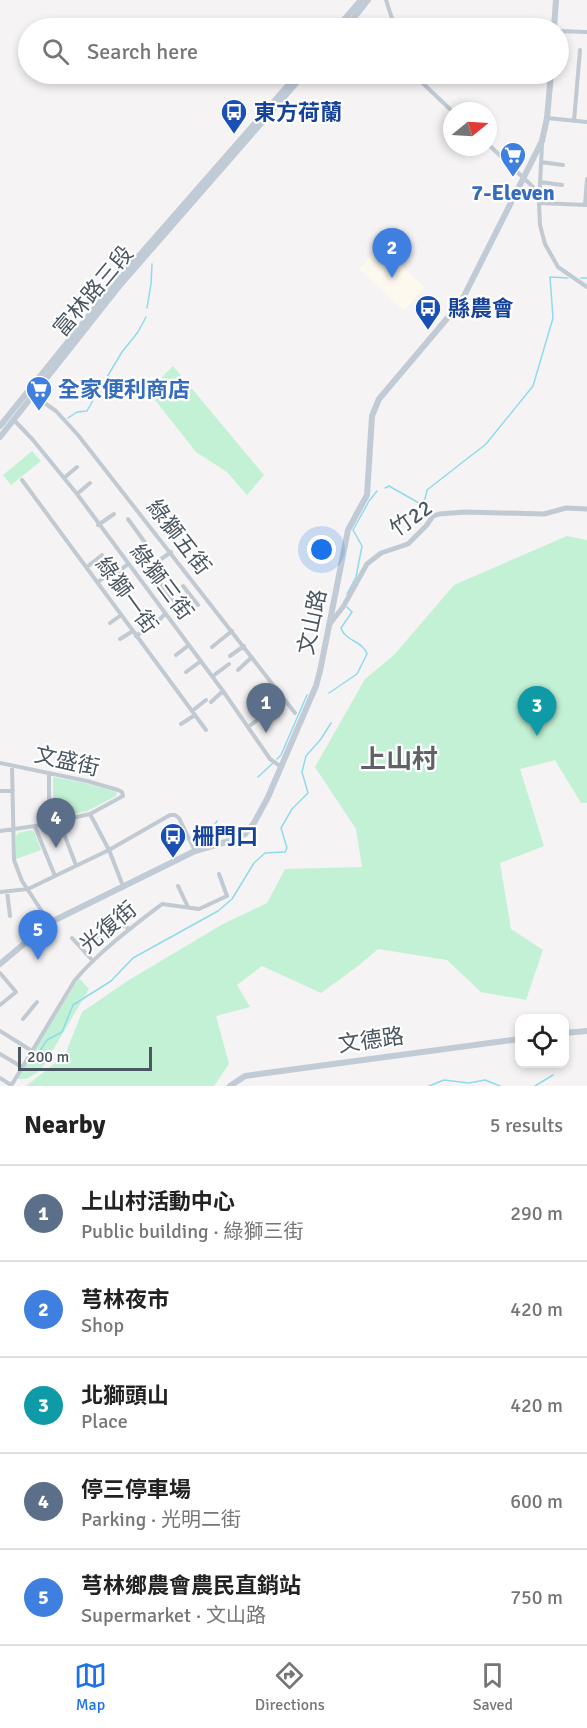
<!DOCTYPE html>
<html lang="en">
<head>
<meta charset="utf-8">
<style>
	body { margin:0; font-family:Signika,"Noto Sans TC",sans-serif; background:#f2f2f2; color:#222 }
	.controls { position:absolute; right:18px; bottom:18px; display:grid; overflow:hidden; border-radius:12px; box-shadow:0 3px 9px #0003 }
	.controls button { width:54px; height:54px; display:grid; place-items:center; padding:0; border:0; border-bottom:2px solid #e0e0e0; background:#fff; color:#222; font:30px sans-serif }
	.compass { position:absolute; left:443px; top:102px; width:54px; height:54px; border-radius:50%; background:#fff; box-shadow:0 3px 9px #0003; rotate:72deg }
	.scale { position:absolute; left:18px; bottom:15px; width:134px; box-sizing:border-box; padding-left:6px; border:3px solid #4a5661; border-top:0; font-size:16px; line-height:21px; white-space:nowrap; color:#4a5661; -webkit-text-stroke:4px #fff; paint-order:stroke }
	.you { position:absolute; left:322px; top:550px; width:21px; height:21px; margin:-15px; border:4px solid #fff; border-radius:50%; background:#1a73e8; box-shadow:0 0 0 9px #1a73e833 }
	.badge { display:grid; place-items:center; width:39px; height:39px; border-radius:50%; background:#1a73e8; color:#fff; font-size:20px; font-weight:700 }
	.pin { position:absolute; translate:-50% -50px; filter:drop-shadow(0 2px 3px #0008) }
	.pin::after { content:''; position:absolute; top:32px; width:21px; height:18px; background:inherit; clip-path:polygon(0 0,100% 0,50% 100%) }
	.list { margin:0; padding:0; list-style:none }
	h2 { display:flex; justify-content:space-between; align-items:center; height:78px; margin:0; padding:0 24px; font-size:26px }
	h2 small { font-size:20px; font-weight:400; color:#767676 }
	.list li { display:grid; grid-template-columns:39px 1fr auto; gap:18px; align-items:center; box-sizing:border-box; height:96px; padding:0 24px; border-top:2px solid #e0e0e0 }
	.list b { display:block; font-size:22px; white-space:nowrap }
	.list p { margin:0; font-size:20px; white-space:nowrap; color:#767676 }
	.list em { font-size:20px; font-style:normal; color:#767676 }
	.icon { flex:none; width:33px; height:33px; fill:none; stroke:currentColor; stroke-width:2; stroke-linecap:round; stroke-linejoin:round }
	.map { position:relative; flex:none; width:587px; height:1086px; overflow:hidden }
	.search { position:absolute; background:#fff; box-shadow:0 3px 9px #0003; left:18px; right:18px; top:18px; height:66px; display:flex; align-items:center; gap:15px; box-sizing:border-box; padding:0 21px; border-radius:33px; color:#767676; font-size:22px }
	.sheet { height:558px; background:#fff }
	nav { display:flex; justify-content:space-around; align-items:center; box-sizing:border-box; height:84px; border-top:2px solid #e0e0e0; background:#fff; font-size:16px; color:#767676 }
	nav a { display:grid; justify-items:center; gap:3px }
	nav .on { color:#1a73e8 }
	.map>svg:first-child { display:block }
	.commercial { fill:#fdf9ef }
	.green { fill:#c3f1d5 }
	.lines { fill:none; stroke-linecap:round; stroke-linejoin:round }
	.stream { stroke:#90daee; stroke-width:1.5 }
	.minor { stroke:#c1cad2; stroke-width:4 }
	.tertiary { stroke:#c1cad2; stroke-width:5 }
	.secondary { stroke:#c1cbd6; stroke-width:6 }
	.labels { text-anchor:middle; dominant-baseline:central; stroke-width:4.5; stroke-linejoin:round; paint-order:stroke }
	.transit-label { font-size:22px; font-weight:bold; fill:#164399; stroke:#fff; text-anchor:start }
	.shop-label { font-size:22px; font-weight:bold; fill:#366cbe; stroke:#fff }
	.street-label { font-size:22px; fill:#4a5661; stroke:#fff }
	.quarter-label { font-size:26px; font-weight:bold; fill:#5f6368; stroke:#fff }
</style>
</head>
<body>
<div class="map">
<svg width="587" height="1086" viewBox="0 0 587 1086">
	<rect width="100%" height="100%" fill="#f5f3f3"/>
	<path class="commercial" d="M380,246l45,41 -21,24 -45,-42z"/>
	<path class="green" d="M173,366l91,109 -17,20 -20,-23 -31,-20 -48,-61z
		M32,451l9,10 -30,24 -8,-10z
		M567,536l20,4v263h-6l-26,-43 -35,9 24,77 -44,17 11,66 32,21 -17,50 -45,-8 -34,-32 -69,-11 -20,17 -37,27 -59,-27 -25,19 13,22 -34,9 13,48 -15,22h-188l39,-31 17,-43 47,-32 94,-56 44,-21 18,-34 77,-2 -6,-38 -41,-62 50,-88 29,-24 60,-70z
		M53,777l32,6 31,9 1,1 -1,3 -29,15 -34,7z
		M31,830l3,2 7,18 -25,9v-23l2,-3z
		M79,978l10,11 -48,81 -14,9h-11z"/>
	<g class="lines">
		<path class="stream" d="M581,278h6
			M147,308l4,-24 1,-20
			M101,387l21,-35 16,-20 8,-15
			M68,418l9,-6 10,-1 10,-18
			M385,488l4,-2 30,17 6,-4 2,-9 59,-46 47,-58 20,-68 -3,-41 18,1
			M347,594l9,-17 6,-31 -9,-16 16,-29 8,-10
			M329,693l28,-19 10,-20c-4,-13 -22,-13 -26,-26l11,-16 -5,-5
			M277,759l4,-4 26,-60
			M258,777l15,-14
			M202,838l9,-7 6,-10
			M37,1055l10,-15 15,-8 11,-27 38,-24 22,-23 85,-47 14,-12 22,-36 11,-10 20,-1 2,-4 -6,-20 11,-19 16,-16 -6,-21 4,-16 15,-17 10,-16
			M429,1086l15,-6 25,3 16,-3 15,6
			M535,1086l18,-11"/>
		<path class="minor" d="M386,0l9,28
			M558,31l29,1
			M413,74l39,37
			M547,118l40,4
			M574,121l6,-71
			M488,144l45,43 6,16 1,22 5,19 13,23 29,20
			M542,145l-3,58 48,2
			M541,162l22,3
			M540,182l22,3
			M585,205l2,-26
			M33,395l23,16 22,24 217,278
			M14,420l19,20 44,54 146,197 47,68 10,7
			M64,478l13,-11
			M22,480l184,250
			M77,494l13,-11
			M128,519l18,25
			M98,525l16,-11
			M157,562l14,-10
			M87,567l15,-12
			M148,567l37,48
			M117,573l11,-9
			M98,582l13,-10
			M183,586l15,19
			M110,623l11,-8
			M136,636l24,-17 5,-5
			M120,639l13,-8
			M212,647l20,-16
			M176,655l13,-10
			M230,656l14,-10
			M238,670l14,-13
			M186,672l15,-11
			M213,676l16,-12
			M211,702l12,-11
			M192,711l14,-11
			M181,724l14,-9
			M248,727l16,-12
			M0,763l87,18 31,9 4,2 1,4 -33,18 -55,12 -35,5
			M12,766l2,94 8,21 27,41
			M49,774v49
			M0,791h13
			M90,814l19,36 14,36
			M59,821l17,44
			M35,827l20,49
			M178,886l10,21
			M7,891l3,25
			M0,892l28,-3 81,-39 61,-35h5l4,3 16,33
			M72,938l21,23
			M98,938l28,-13 2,5
			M0,973l16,19 -16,13
			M23,1019l14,-17
			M0,1031l32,20
			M0,1054l22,13
			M0,1078l11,7
			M11,1086l64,-106c25,-29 57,-53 87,-76l37,5 28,-13 -8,-22"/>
		<path class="tertiary" d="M329,625l14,-18 24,-43 14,-11 27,-9 18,-18 7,-10 6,-2 26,-2 79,2 22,-6 21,1"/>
		<path class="secondary" d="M337,28l24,-28
			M346,28l22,-28
			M554,28l2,-28
			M0,426l117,-145 181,-207
			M0,437l121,-153 183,-210
			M0,964l49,-41 146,-72 41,-12 9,-5 9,-11 14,-26 48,-111 4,-15 28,-141 19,-35 5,-79 7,-17 82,-97 81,-161 5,-23 4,-44
			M564,1033l23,-2
			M230,1086l15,-10 14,-2 261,-35"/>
	</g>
	<defs>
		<g id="bus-pin" transform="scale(1.35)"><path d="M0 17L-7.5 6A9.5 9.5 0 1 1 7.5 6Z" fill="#1a4fb4" stroke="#fff"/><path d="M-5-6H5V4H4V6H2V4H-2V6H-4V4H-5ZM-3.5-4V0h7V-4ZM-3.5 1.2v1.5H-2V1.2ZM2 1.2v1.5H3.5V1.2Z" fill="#fff"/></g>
		<g id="supermarket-pin" transform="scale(1.35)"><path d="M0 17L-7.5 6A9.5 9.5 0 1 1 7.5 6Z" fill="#3f7fe0" stroke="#fff"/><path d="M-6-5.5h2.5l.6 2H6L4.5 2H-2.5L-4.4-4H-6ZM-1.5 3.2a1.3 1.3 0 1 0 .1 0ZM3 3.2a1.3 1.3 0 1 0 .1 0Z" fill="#fff"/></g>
	</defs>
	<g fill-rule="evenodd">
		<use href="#bus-pin" x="234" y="112"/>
		<use href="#supermarket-pin" x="513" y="155"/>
		<use href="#bus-pin" x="428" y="308"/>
		<use href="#supermarket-pin" x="39" y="389"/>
		<use href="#bus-pin" x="173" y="836"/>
	</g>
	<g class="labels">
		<g class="transit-label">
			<text x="254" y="112">東方荷蘭</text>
			<text x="448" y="308">縣農會</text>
			<text x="192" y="836">柵門口</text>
		</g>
		<g class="shop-label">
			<text x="513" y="192">7-Eleven</text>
			<text x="58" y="389" text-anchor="start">全家便利商店</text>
		</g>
		<g class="street-label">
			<text transform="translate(93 291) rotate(-50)">富林路三段</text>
			<text transform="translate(411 518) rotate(-35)">竹22</text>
			<text transform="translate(179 537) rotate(52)">綠獅五街</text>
			<text transform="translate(162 582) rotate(53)">綠獅三街</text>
			<text transform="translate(127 595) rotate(54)">綠獅一街</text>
			<text transform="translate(312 622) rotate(-78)">文山路</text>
			<text transform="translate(67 761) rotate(13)">文盛街</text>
			<text transform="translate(108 927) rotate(-40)">光復街</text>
			<text transform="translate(371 1040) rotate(-8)">文德路</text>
		</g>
		<g class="quarter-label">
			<text x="399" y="760">上山村</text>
		</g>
	</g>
</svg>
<div class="controls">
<button><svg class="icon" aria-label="locate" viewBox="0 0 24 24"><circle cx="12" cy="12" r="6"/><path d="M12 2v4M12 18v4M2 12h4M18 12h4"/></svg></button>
</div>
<svg class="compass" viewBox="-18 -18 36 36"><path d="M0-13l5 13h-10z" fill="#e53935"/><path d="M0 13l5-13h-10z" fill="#767676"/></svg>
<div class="scale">200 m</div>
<div class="you"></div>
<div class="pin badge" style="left:266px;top:733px;background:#5c6f8a">1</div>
<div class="pin badge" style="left:392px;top:278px;background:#3f7fe0">2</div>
<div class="pin badge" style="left:537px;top:736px;background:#0f9aa8">3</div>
<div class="pin badge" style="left:56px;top:848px;background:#5c6f8a">4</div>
<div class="pin badge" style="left:38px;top:960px;background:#3f7fe0">5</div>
<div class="search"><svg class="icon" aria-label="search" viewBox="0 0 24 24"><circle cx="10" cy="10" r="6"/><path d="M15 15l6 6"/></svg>Search here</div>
</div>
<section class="sheet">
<h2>Nearby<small>5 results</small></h2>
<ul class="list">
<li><span class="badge" style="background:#5c6f8a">1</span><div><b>上山村活動中心</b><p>Public building · 綠獅三街</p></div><em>290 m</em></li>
<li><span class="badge" style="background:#3f7fe0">2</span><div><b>芎林夜市</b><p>Shop</p></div><em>420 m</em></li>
<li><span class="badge" style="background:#0f9aa8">3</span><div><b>北獅頭山</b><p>Place</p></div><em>420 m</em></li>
<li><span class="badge" style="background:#5c6f8a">4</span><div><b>停三停車場</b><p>Parking · 光明二街</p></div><em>600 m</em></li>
<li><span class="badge" style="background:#3f7fe0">5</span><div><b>芎林鄉農會農民直銷站</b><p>Supermarket · 文山路</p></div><em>750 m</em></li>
</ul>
</section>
<nav>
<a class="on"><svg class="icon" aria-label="map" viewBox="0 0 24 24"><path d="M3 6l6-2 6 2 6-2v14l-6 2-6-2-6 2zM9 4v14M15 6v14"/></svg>Map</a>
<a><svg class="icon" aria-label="directions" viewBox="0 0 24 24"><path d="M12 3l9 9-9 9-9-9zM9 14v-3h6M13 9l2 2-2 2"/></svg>Directions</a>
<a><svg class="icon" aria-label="saved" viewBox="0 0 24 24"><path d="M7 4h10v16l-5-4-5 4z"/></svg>Saved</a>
</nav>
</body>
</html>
